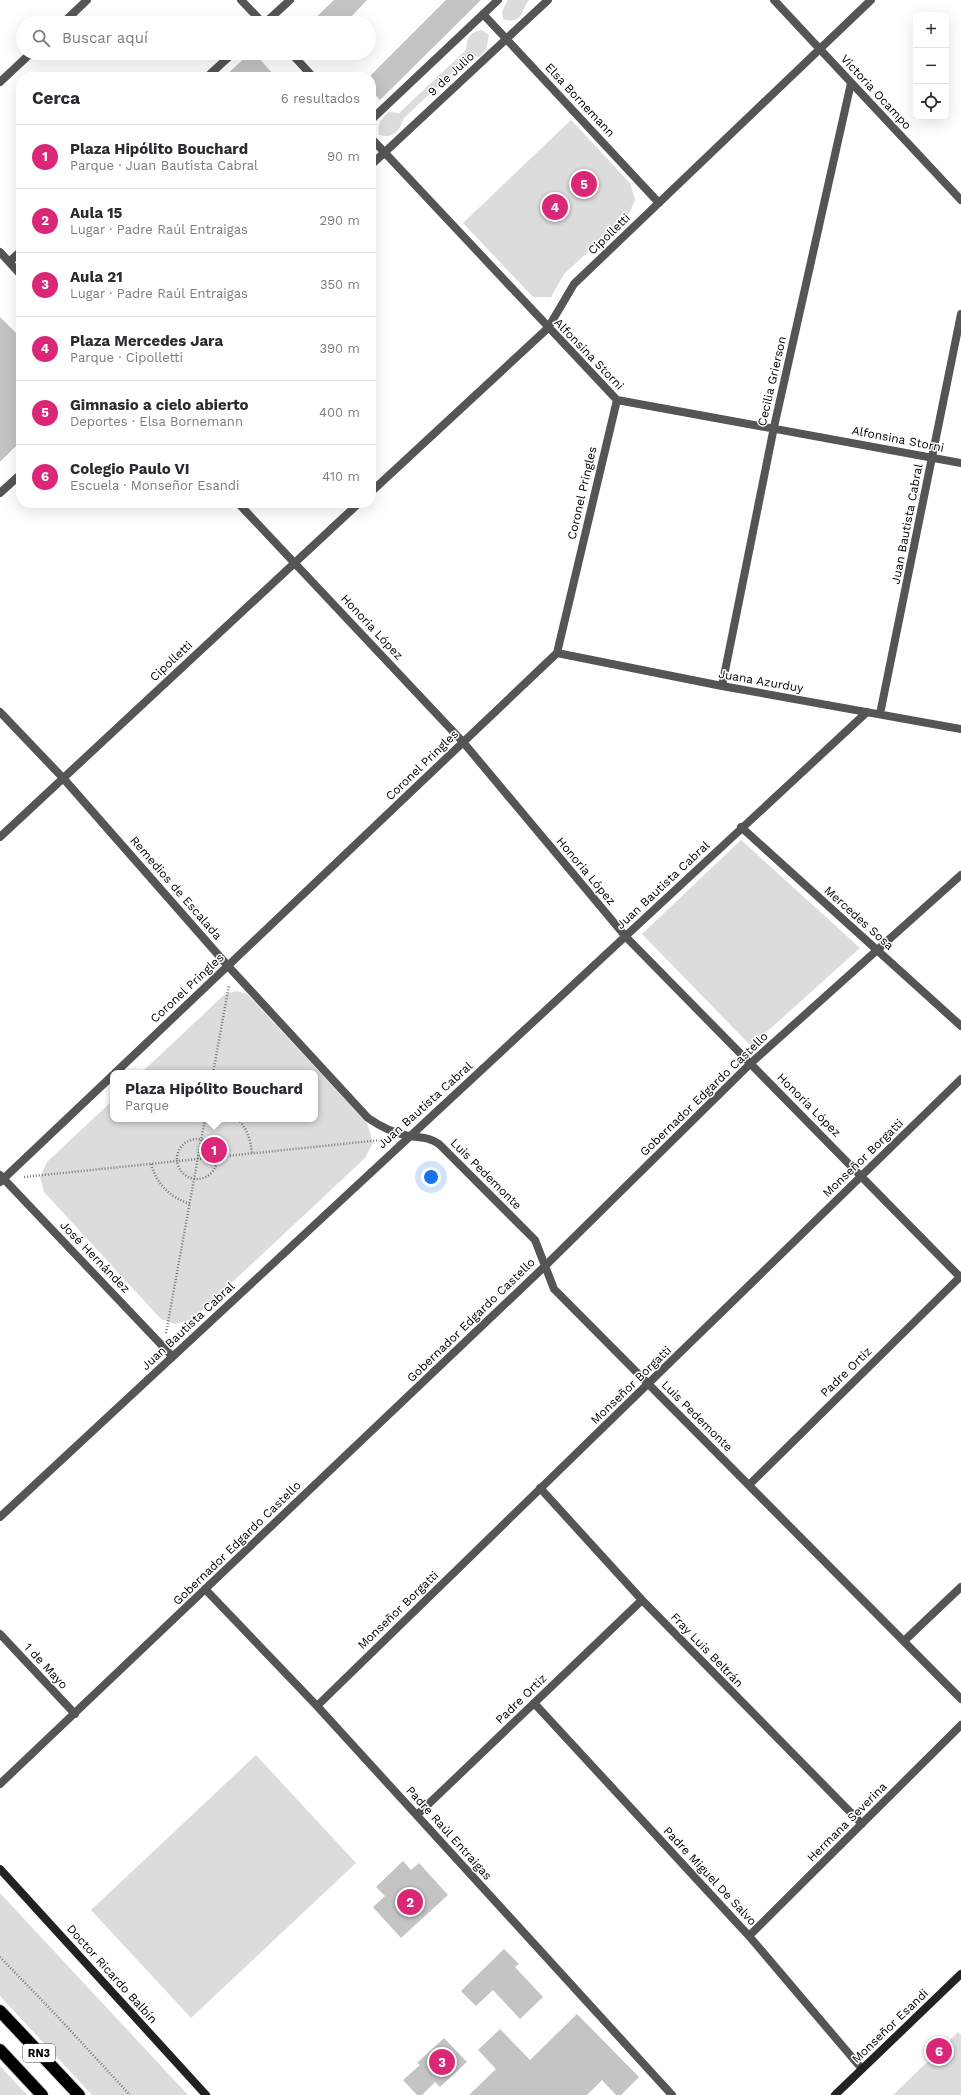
<!DOCTYPE html>
<html lang="es">
<head>
<meta charset="utf-8">
<style>
	body { margin:0; font-family:"Work Sans",sans-serif; background:#f2f2f3; color:#2b2b33 }
	.controls { position:absolute; right:12px; top:12px; display:grid; overflow:hidden; border-radius:8px; box-shadow:0 4px 16px #0002 }
	.controls button { width:36px; height:36px; display:grid; place-items:center; padding:0; border:0; border-bottom:1px solid #e1e1e2; background:#fff; color:#2b2b33; font:20px sans-serif }
	.you { position:absolute; left:431px; top:1177px; width:14px; height:14px; margin:-10px; border:3px solid #fff; border-radius:50%; background:#1a73e8; box-shadow:0 0 0 6px #1a73e833 }
	.badge { display:grid; place-items:center; width:26px; height:26px; border-radius:50%; background:#db2777; color:#fff; font-size:13px; font-weight:700 }
	.pin { position:absolute; translate:-50% -50%; border:2px solid #fff; box-shadow:0 1px 4px #0006 }
	.popup { position:absolute; left:110px; top:1070px; width:208px; height:52px; box-sizing:border-box; display:grid; place-content:center; border-radius:8px; background:#fff; filter:drop-shadow(0 1px 3px #0005); font-size:13px; white-space:nowrap; color:#7c7c81 }
	.popup b { font-size:15px; color:#2b2b33 }
	.popup::after { content:''; position:absolute; left:50%; top:100%; margin-left:-8px; border:8px solid transparent; border-top-color:#fff }
	.list { margin:0; padding:0; list-style:none }
	h2 { display:flex; justify-content:space-between; align-items:center; height:52px; margin:0; padding:0 16px; font-size:17px }
	h2 small { font-size:13px; font-weight:400; color:#7c7c81 }
	.list li { display:grid; grid-template-columns:26px 1fr auto; gap:12px; align-items:center; box-sizing:border-box; height:64px; padding:0 16px; border-top:1px solid #e1e1e2 }
	.list b { display:block; font-size:15px; white-space:nowrap }
	.list p { margin:0; font-size:13px; white-space:nowrap; color:#7c7c81 }
	.list em { font-size:13px; font-style:normal; color:#7c7c81 }
	.icon { flex:none; width:22px; height:22px; fill:none; stroke:currentColor; stroke-width:2; stroke-linecap:round; stroke-linejoin:round }
	.map { position:relative; flex:none; width:961px; height:2095px; overflow:hidden }
	.search { position:absolute; background:#fff; box-shadow:0 4px 16px #0002; left:16px; top:16px; width:360px; height:44px; display:flex; align-items:center; gap:10px; box-sizing:border-box; padding:0 14px; border-radius:22px; color:#7c7c81; font-size:15px }
	.panel { position:absolute; background:#fff; box-shadow:0 4px 16px #0002; left:16px; top:72px; width:360px; height:436px; border-radius:16px }
	.map>svg:first-child { display:block }
	.green { fill:#dcdcdc }
	.building { fill:#c4c4c4 }
	.lines { fill:none; stroke-linecap:round; stroke-linejoin:round }
	.highway-casing { stroke:#dbdbdb; stroke-width:14 }
	.path { stroke:#777; stroke-width:2.5; stroke-dasharray:1 2; stroke-linecap:butt }
	.street { stroke:#555; stroke-width:8 }
	.secondary { stroke:#222; stroke-width:8 }
	.highway { stroke:#000; stroke-width:12 }
	.labels { text-anchor:middle; dominant-baseline:central; stroke-width:3; stroke-linejoin:round; paint-order:stroke }
	.shield { fill:#fff; stroke:#4c4c4c; stroke-width:1 }
	.shield-label { font-size:11px; font-weight:bold; fill:#000 }
	.street-label { font-size:12px; fill:#000; stroke:#fff }
</style>
</head>
<body>
<div class="map">
<svg width="961" height="2095" viewBox="0 0 961 2095">
	<rect width="100%" height="100%" fill="#fff"/>
	<path class="green" d="M508,0h21c-9,11 -5,25 -26,19l-1,-8z
		M482,30l7,5 -3,15 -7,7 -8,-2 -67,63c-5,13 -10,21 -25,17 -2,-11 2,-16 10,-23l10,1 67,-63c1,-11 3,-18 16,-20z
		M571,120l59,63 5,17 -7,15 -64,59 -13,23h-18l-70,-74z
		M741,840l119,108 -109,98 -109,-112z
		M237,991l10,3 120,129 6,20 -8,15 -172,161 -18,5 -14,-5 -117,-127 -4,-15 7,-15 66,-62v19h202v-46h-174l84,-79z
		M256,1755l100,108 -165,155 -100,-108z
		M0,1893l188,202h-96l-92,-99z
		M958,2032l3,3v60h-68z
		M0,2066l27,29h-27z"/>
	<path class="building" d="M334,0h33l-22,23h-35z
		M446,0h35l-101,100 -9,-10v-15z
		M250,53h4l22,24h-52z
		M0,317l21,21v103l-21,21z
		M403,1861l8,9 8,-7 29,32 -47,43 -28,-31 12,-11 -9,-9z
		M504,1949l15,15 -4,3 28,30 -23,22 -27,-29 -17,16 -15,-15z
		M577,2014l62,63 -18,18h-5l-14,-15 -15,15h-118l27,-26 -18,-19 22,-21 30,31z
		M444,2038l23,24 -27,25 -5,-5 -13,13h-5l-14,-15 17,-15 -3,-2z"/>
	<g class="lines">
		<g class="highway-casing">
			<path id="highway" d="M0,2011l79,84
				M0,2050l42,45"/>
		</g>
		<path class="path" d="M213,1073l16,-88
			M238,1119c9,10 13,21 14,35
			M177 1159a20 20 0 1 1 40 0a20 20 0 1 1-40 0Z
			M151,1164c6,21 19,33 39,40
			M24,1177l357,-37
			M166,1333l39,-214
			M0,1957l57,59 73,79"/>
		<path class="street" d="M241,0l22,23
			M774,0l187,200
			M483,14l176,189
			M63,23l24,-23
			M265,23l25,-23
			M291,53l22,24
			M207,77l26,-24
			M0,82l31,-29
			M371,120l127,-120
			M371,138l246,262 344,63
			M371,165l177,-165
			M0,252l21,23
			M9,262l12,-11
			M371,492l177,-164 26,-44 297,-284
			M0,493l21,-19
			M238,503l225,239 163,195 335,341
			M557,653l165,33 239,43
			M722,686l52,-259 77,-344
			M0,712l63,66 165,188 140,152c13,9 25,15 41,18 12,2 20,1 30,8l96,96 19,49 407,410
			M880,714l81,-400
			M741,827l220,199
			M0,837l359,-334
			M115,1073l442,-420 60,-253
			M0,1175l172,181
			M0,1182l113,-107
			M749,1485l212,-209
			M540,1488l102,112 220,224
			M0,1517l867,-805
			M205,1589l112,117 355,389
			M0,1634l75,80
			M904,1641l57,-54
			M534,1703l215,233 113,133
			M317,1706l644,-627
			M0,1784l545,-518 206,-203 210,-188
			M417,1815l225,-215
			M749,1936l212,-211"/>
		<path class="secondary" d="M0,1869l206,226
			M835,2095l126,-121"/>
		<use href="#highway" class="highway"/>
	</g>
	<g class="labels">
		<rect class="shield" x="23" y="2044" width="32" height="18" rx="3"/>
		<g class="shield-label">
			<text x="39" y="2053">RN3</text>
		</g>
		<g class="street-label">
			<text transform="translate(451 74) rotate(-43)">9 de Julio</text>
			<text transform="translate(876 92) rotate(47)">Victoria Ocampo</text>
			<text transform="translate(580 100) rotate(47)">Elsa Bornemann</text>
			<text transform="translate(609 234) rotate(-44)">Cipolletti</text>
			<text transform="translate(589 354) rotate(46)">Alfonsina Storni</text>
			<text transform="translate(772 381) rotate(-77)">Cecilia Grierson</text>
			<text transform="translate(898 439) rotate(11)">Alfonsina Storni</text>
			<text transform="translate(582 493) rotate(-77)">Coronel Pringles</text>
			<text transform="translate(907 524) rotate(-79)">Juan Bautista Cabral</text>
			<text transform="translate(372 627) rotate(47)">Honoria López</text>
			<text transform="translate(171 661) rotate(-43)">Cipolletti</text>
			<text transform="translate(761 681) rotate(10)">Juana Azurduy</text>
			<text transform="translate(422 765) rotate(-44)">Coronel Pringles</text>
			<text transform="translate(586 871) rotate(50)">Honoria López</text>
			<text transform="translate(663 885) rotate(-43)">Juan Bautista Cabral</text>
			<text transform="translate(176 888) rotate(49)">Remedios de Escalada</text>
			<text transform="translate(859 918) rotate(42)">Mercedes Sosa</text>
			<text transform="translate(187 988) rotate(-43)">Coronel Pringles</text>
			<text transform="translate(704 1094) rotate(-44)">Gobernador Edgardo Castello</text>
			<text transform="translate(425 1105) rotate(-42)">Juan Bautista Cabral</text>
			<text transform="translate(809 1105) rotate(45)">Honoria López</text>
			<text transform="translate(863 1158) rotate(-44)">Monseñor Borgatti</text>
			<text transform="translate(486 1174) rotate(45)">Luis Pedemonte</text>
			<text transform="translate(95 1257) rotate(46)">José Hernández</text>
			<text transform="translate(471 1320) rotate(-44)">Gobernador Edgardo Castello</text>
			<text transform="translate(188 1326) rotate(-43)">Juan Bautista Cabral</text>
			<text transform="translate(846 1372) rotate(-44)">Padre Ortiz</text>
			<text transform="translate(631 1385) rotate(-44)">Monseñor Borgatti</text>
			<text transform="translate(697 1416) rotate(45)">Luis Pedemonte</text>
			<text transform="translate(237 1543) rotate(-44)">Gobernador Edgardo Castello</text>
			<text transform="translate(398 1610) rotate(-44)">Monseñor Borgatti</text>
			<text transform="translate(707 1650) rotate(46)">Fray Luis Beltrán</text>
			<text transform="translate(46 1666) rotate(47)">1 de Mayo</text>
			<text transform="translate(521 1699) rotate(-44)">Padre Ortiz</text>
			<text transform="translate(847 1822) rotate(-45)">Hermana Severina</text>
			<text transform="translate(449 1833) rotate(48)">Padre Raúl Entraigas</text>
			<text transform="translate(710 1876) rotate(47)">Padre Miguel De Salvo</text>
			<text transform="translate(112 1974) rotate(48)">Doctor Ricardo Balbín</text>
			<text transform="translate(890 2026) rotate(-44)">Monseñor Esandi</text>
		</g>
	</g>
</svg>
<div class="controls">
<button>+</button>
<button>−</button>
<button><svg class="icon" aria-label="locate" viewBox="0 0 24 24"><circle cx="12" cy="12" r="6"/><path d="M12 2v4M12 18v4M2 12h4M18 12h4"/></svg></button>
</div>
<div class="you"></div>
<div class="pin badge" style="left:214px;top:1150px">1</div>
<div class="popup"><b>Plaza Hipólito Bouchard</b>Parque</div>
<div class="pin badge" style="left:410px;top:1902px">2</div>
<div class="pin badge" style="left:442px;top:2062px">3</div>
<div class="pin badge" style="left:555px;top:207px">4</div>
<div class="pin badge" style="left:584px;top:184px">5</div>
<div class="pin badge" style="left:939px;top:2051px">6</div>
<div class="search"><svg class="icon" aria-label="search" viewBox="0 0 24 24"><circle cx="10" cy="10" r="6"/><path d="M15 15l6 6"/></svg>Buscar aquí</div>
<section class="panel">
<h2>Cerca<small>6 resultados</small></h2>
<ul class="list">
<li><span class="badge">1</span><div><b>Plaza Hipólito Bouchard</b><p>Parque · Juan Bautista Cabral</p></div><em>90 m</em></li>
<li><span class="badge">2</span><div><b>Aula 15</b><p>Lugar · Padre Raúl Entraigas</p></div><em>290 m</em></li>
<li><span class="badge">3</span><div><b>Aula 21</b><p>Lugar · Padre Raúl Entraigas</p></div><em>350 m</em></li>
<li><span class="badge">4</span><div><b>Plaza Mercedes Jara</b><p>Parque · Cipolletti</p></div><em>390 m</em></li>
<li><span class="badge">5</span><div><b>Gimnasio a cielo abierto</b><p>Deportes · Elsa Bornemann</p></div><em>400 m</em></li>
<li><span class="badge">6</span><div><b>Colegio Paulo VI</b><p>Escuela · Monseñor Esandi</p></div><em>410 m</em></li>
</ul>
</section>
</div>
</body>
</html>
